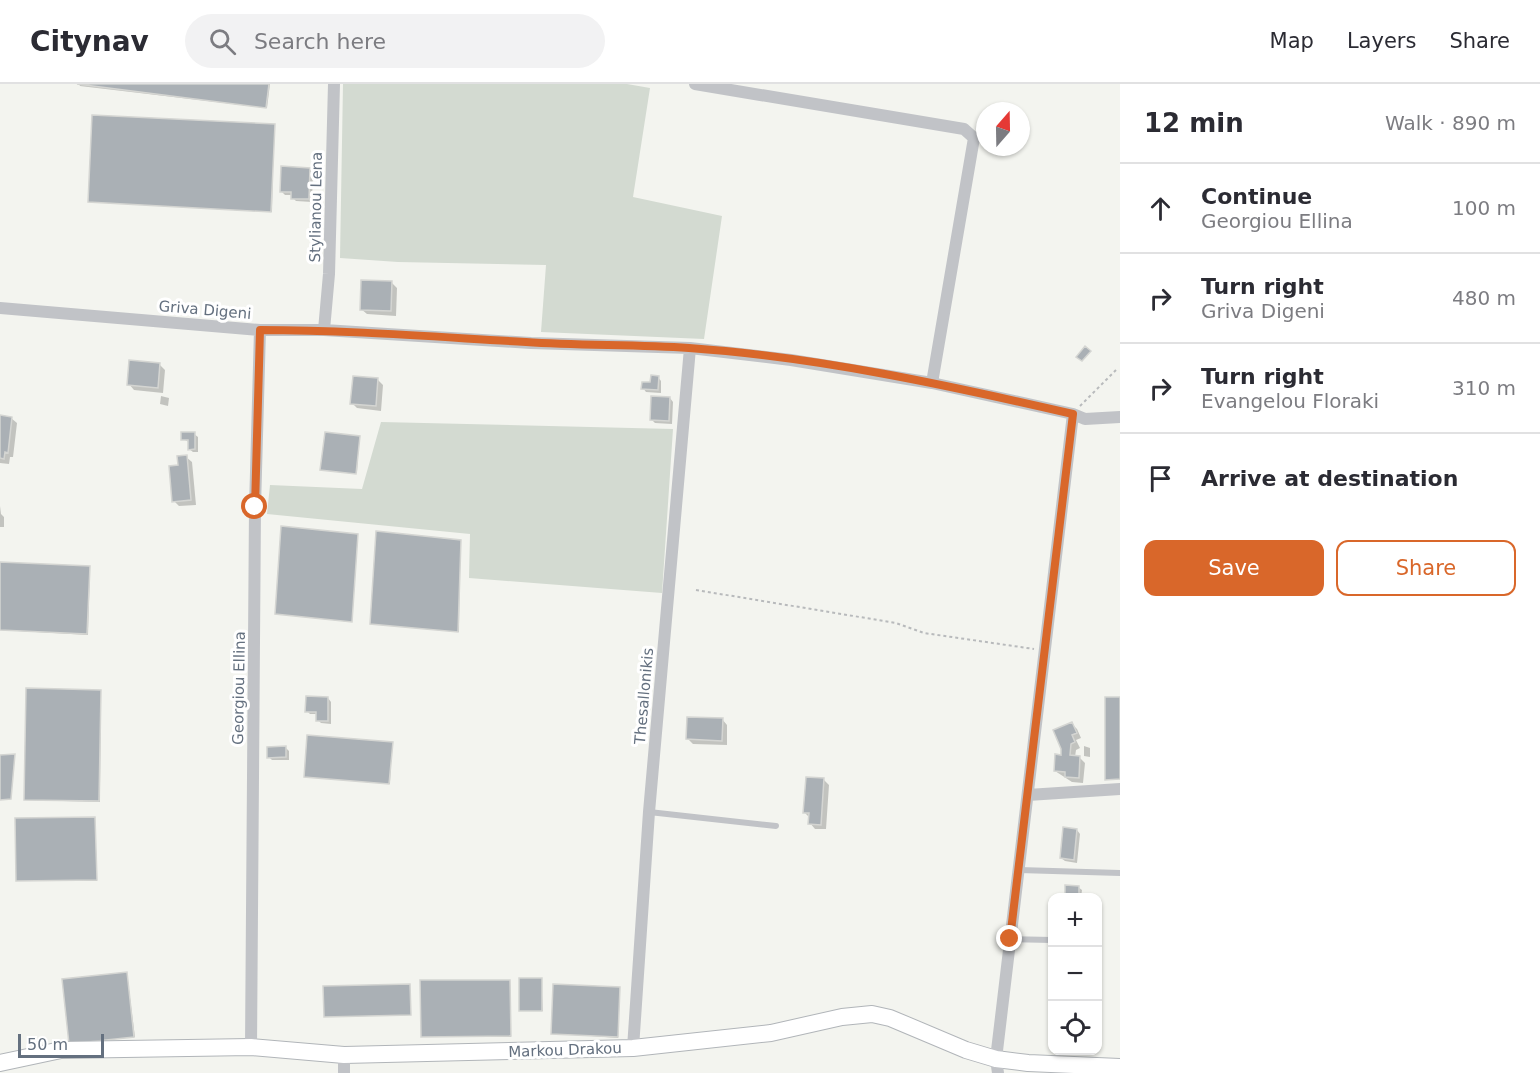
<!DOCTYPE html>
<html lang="en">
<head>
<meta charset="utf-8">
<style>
	body { margin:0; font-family:"DejaVu Sans",sans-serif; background:#f2f2f3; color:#2b2b33 }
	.controls { position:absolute; right:18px; bottom:18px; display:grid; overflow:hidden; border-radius:12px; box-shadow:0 2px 4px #0004 }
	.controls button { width:54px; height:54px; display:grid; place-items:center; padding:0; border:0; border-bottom:2px solid #e1e1e2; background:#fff; color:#2b2b33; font:30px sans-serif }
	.compass { position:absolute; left:976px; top:18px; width:54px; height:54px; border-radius:50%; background:#fff; box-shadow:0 2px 4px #0004; rotate:20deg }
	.scale { position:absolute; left:18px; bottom:15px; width:86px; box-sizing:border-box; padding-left:6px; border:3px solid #64707f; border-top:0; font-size:16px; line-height:21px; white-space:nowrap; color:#64707f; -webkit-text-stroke:4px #fff; paint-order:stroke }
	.stop { position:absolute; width:18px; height:18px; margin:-14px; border:4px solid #d9672a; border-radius:50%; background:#fff }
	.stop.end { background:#d9672a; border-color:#fff; box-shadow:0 2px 6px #0008 }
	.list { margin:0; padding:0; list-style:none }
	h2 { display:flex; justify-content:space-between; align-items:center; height:78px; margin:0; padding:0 24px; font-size:26px }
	h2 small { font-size:20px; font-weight:400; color:#7c7c81 }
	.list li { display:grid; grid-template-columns:39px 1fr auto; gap:18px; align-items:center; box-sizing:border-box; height:90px; padding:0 24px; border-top:2px solid #e1e1e2 }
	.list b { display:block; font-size:22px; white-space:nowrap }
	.list p { margin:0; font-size:20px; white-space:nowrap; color:#7c7c81 }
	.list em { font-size:20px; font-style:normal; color:#7c7c81 }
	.actions { display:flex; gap:12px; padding:18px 24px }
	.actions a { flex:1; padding:14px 0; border:2px solid #d9672a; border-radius:12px; text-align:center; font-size:21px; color:#d9672a }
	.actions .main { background:#d9672a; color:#fff }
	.icon { flex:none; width:33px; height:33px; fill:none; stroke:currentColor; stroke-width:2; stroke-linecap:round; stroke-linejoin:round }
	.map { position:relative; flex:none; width:1120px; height:989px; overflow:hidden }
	header { display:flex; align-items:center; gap:36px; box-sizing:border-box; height:84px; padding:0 30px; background:#fff; border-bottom:2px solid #e1e1e2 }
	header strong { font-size:28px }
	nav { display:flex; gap:33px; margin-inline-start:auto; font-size:21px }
	.search { width:420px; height:54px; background:#f2f2f3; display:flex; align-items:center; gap:15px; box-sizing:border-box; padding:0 21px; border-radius:33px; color:#7c7c81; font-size:22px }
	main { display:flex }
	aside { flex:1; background:#fff }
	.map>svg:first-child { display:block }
	.green { fill:#d3dad1 }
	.shadow { fill:#0003 }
	.building { fill:#aab0b5; stroke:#d4d5d2; stroke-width:1.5 }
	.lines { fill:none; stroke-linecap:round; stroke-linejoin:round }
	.secondary-casing { stroke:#b1b5b9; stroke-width:18 }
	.path { stroke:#b8babc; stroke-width:2; stroke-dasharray:3 3; stroke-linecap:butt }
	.lane { stroke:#c1c3c7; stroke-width:6 }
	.street { stroke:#c1c3c7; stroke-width:12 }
	.secondary { stroke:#fff; stroke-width:16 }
	.route { stroke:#d9672a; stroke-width:8 }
	.labels { text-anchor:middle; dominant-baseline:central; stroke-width:6; stroke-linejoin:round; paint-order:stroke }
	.street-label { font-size:15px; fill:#64707f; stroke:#fff }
</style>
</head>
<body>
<header>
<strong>Citynav</strong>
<div class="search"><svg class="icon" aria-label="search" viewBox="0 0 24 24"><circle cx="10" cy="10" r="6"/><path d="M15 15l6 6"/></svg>Search here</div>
<nav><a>Map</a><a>Layers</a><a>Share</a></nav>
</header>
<main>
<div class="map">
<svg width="1120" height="989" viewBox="0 0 1120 989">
	<rect width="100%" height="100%" fill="#f3f4ef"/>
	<path class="green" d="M343,0h284l23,4 -17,109 89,19 -18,123 -163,-7 5,-67 -148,-3 -58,-4z
		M381,338l292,7 -11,164 -193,-15 1,-44 -203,-20 3,-29 92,4z"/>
	<path class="shadow" d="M79,0h191l-3,24 -187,-22z
		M274,42l-2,86 -183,-10z
		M309,85l4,3 -1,30 -16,-1 -3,-3v-3h-8l-4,-4z
		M392,199l5,5 -1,28 -29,-2 -6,-5z
		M159,280l6,6 -2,23 -29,-3 -5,-6z
		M658,293l3,4v12l-15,-1 -3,-4 9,-4z
		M378,296l5,5 -2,26 -24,-3 -5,-5z
		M161,312l8,2 -1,8 -8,-2z
		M670,314l3,4 -1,22 -17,-1 -3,-3z
		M0,333l11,1 6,5 -4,34h-3l-1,7 -9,-1z
		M194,350l4,3v15h-5l-4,-3v-7l-6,-3z
		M359,354l-2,35 -35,-4z
		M186,373l6,5 4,43 -17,1 -5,-5z
		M0,422l1,8 3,3v10h-4z
		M357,451l-5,87 -76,-8z
		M460,457l-1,91 -88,-9z
		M0,479l90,5 -2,67 -88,-5z
		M101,607l-1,111 -74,-2 -1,-1z
		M328,614l3,4v22l-10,-1 -3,-3v-6h-8l-3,-3z
		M722,635l5,6v20l-34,-1 -5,-5z
		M1072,640l5,5 4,9 -5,2 4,8 -4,2 -1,7h4l6,6 -2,20 -11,-1 -17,-11 7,-15z
		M392,660l-2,40 -85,-8z
		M1084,662l6,2v9l-6,-1z
		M286,664l3,3v9h-17l-3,-3z
		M14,672l-3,43 -11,1v-43z
		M823,695l6,6 -3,44h-11l-5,-6v-5l-6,-6z
		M95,734l2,63h-79z
		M1077,746l3,4 -3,29 -12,-2 -4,-3z
		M1078,803l4,3 -1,8h-15z
		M1098,845l1,2 -1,17z
		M127,890l8,63 -63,7z
		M541,895l2,32h-21l-2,-1z
		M510,898l1,55 -89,-1z
		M409,902l2,29 -86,1z
		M619,904l-1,50 -66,-5z"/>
	<path class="building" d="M77,0h192l-3,24z
		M92,31l183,9 -4,88 -183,-10z
		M281,82l29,2 -1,31h-18v-7h-11z
		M361,196l31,1 -1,30 -31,-1z
		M1085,262l6,5 -9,10 -6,-4z
		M129,276l31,3 -2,25 -31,-3z
		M651,291l8,1 -1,14 -17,-1 1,-7h8z
		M353,292l25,2 -2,28 -26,-2z
		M651,312l19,1 -1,24 -19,-1z
		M0,331l12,2 -4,36 -3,-1 -1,7 -4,-1z
		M181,348h14v17l-7,1v-10h-7z
		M325,348l35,4 -4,38 -36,-4z
		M187,371l4,45 -19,2 -3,-36 9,-1 -1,-9z
		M281,442l77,8 -6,88 -77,-8z
		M376,447l85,9 -3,92 -88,-8z
		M0,478l90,4 -3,68 -87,-4z
		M26,604l75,2 -2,111 -75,-1z
		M306,612l22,1v24h-12v-9h-11z
		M1105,613h15v82l-15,1z
		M687,633l36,1 -1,23 -36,-2z
		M1072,638l5,11 -5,2 3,7 -4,2 -1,11 10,1 -1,22 -14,-1v-5l-11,-1 1,-17 6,1v-6l-8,-19z
		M307,651l86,7 -4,42 -85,-7z
		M286,662v11l-19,1v-11z
		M15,670l-4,45 -11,1v-45z
		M806,693l18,1 -3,47 -13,-1 1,-11h-6z
		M95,733l2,63 -81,1 -1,-63z
		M1063,743l14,2 -3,31 -14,-2z
		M1065,801l14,1v12h-14z
		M127,888l7,65 -65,7 -7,-65z
		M519,894h23v33h-23z
		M420,896h90l1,56 -90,1z
		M410,900l1,31 -87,2 -1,-31z
		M553,900l67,3 -2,50 -67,-3z"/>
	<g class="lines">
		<g class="secondary-casing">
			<path id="secondary" d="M0,979l61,-13 190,-3 93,8 289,-7 138,-15 71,-16 30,-3 18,4 76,32 30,9 32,4 92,4"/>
		</g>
		<path class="path" d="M1080,322l36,-36
			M696,506l200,33 28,10 110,16"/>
		<path class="lane" d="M649,728l127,14
			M1019,786l101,3
			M1010,855l42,1"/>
		<path class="street" d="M695,0l269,45 10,9 -42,245
			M0,224l260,22h64l207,13 159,5 101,12 141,23 141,31 12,5 35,-2
			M324,246l5,-56 5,-190
			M1028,711l92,-6
			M251,963l4,-540 5,-177
			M633,964l16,-236 41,-464
			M344,971v18
			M998,989l-2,-14 77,-645"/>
		<use href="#secondary" class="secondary"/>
	</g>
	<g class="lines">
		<path class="route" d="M255,423l5,-177c89,0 177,7 266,12 55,4 109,2 163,6 129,9 258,37 384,66l-63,525"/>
	</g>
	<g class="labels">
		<g class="street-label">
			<text transform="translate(316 123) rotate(-89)">Stylianou Lena</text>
			<text transform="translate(205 226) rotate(5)">Griva Digeni</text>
			<text transform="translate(239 604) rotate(-89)">Georgiou Ellina</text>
			<text transform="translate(644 612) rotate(-85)">Thesallonikis</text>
			<text transform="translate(565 966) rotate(-2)">Markou Drakou</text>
		</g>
	</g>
</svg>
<div class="controls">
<button>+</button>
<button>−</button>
<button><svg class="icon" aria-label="locate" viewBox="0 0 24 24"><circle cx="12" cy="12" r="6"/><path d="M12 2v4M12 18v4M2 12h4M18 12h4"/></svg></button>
</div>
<svg class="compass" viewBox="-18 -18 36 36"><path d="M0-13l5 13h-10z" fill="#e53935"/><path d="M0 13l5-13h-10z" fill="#7c7c81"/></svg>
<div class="scale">50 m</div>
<div class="stop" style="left:255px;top:423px"></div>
<div class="stop end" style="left:1010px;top:855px"></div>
</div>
<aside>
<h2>12 min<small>Walk · 890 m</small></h2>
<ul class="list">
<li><svg class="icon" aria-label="ahead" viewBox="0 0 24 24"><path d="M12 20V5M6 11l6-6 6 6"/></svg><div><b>Continue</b><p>Georgiou Ellina</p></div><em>100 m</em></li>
<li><svg class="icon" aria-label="right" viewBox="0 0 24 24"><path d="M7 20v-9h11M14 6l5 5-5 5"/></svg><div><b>Turn right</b><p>Griva Digeni</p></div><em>480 m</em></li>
<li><svg class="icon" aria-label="right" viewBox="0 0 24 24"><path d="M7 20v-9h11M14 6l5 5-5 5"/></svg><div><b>Turn right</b><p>Evangelou Floraki</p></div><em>310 m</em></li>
<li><svg class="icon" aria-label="arrive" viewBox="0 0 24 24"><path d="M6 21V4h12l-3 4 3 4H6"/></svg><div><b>Arrive at destination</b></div></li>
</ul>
<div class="actions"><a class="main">Save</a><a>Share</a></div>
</aside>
</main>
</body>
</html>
